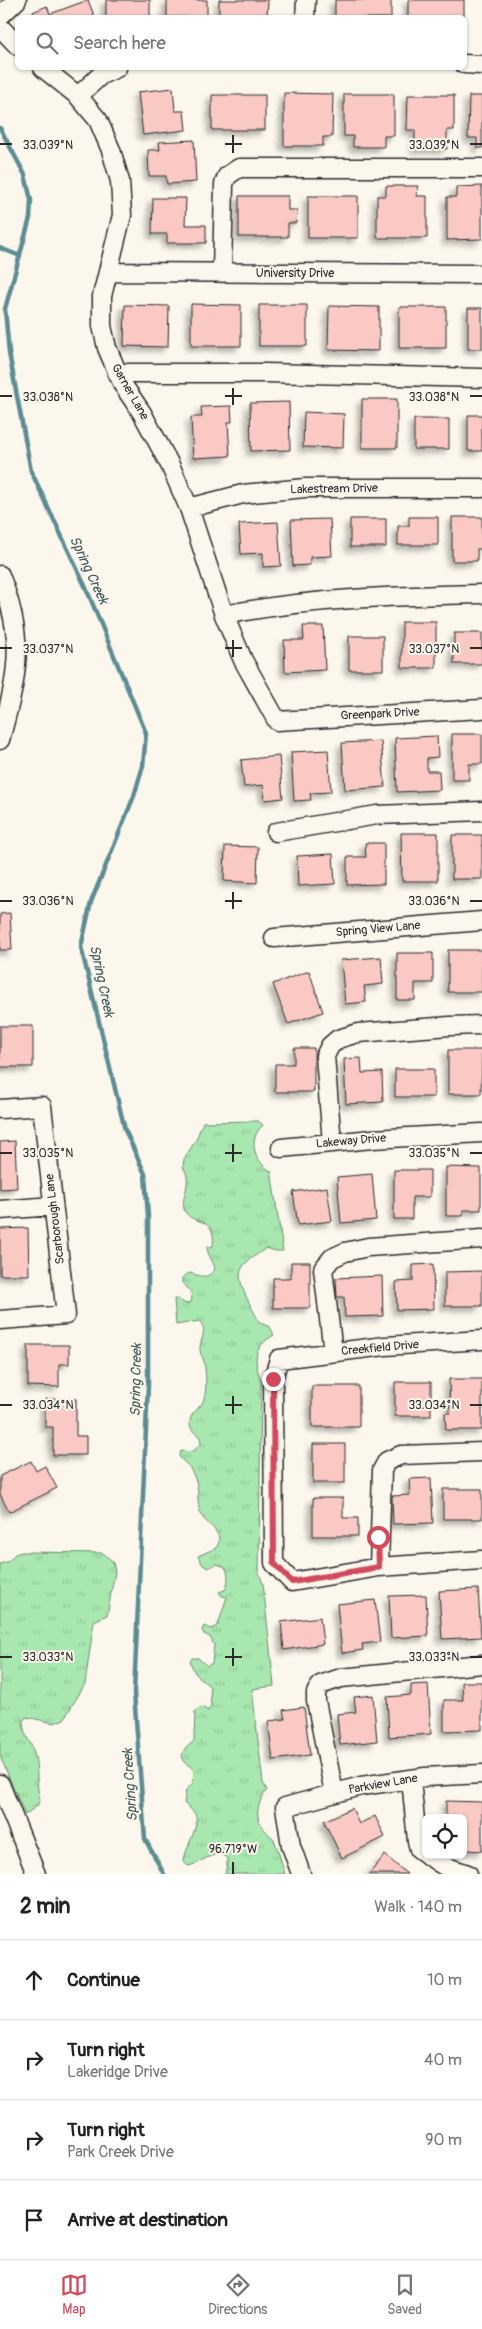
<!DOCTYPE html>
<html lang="en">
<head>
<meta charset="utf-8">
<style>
	body { margin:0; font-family:Pangolin,sans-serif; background:#f2f2f2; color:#222 }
	.controls { position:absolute; right:15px; bottom:15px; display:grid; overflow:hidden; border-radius:8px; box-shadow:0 1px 4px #0004 }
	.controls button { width:45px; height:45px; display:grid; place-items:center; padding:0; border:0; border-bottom:1px solid #e0e0e0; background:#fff; color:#222; font:25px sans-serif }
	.stop { position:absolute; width:15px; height:15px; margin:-11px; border:4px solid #d1495b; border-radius:50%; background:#fff }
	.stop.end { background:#d1495b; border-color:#fff; box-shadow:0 1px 5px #0008 }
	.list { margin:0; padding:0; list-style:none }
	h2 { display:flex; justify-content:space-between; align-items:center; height:65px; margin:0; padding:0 20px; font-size:21px }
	h2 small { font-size:16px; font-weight:400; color:#767676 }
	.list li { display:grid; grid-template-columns:32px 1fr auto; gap:15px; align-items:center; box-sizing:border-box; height:80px; padding:0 20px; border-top:1px solid #e0e0e0 }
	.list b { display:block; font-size:19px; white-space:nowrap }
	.list p { margin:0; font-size:16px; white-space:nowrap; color:#767676 }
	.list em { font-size:16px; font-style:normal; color:#767676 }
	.icon { flex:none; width:28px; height:28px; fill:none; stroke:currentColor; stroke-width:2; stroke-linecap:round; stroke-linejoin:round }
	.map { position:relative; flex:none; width:482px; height:1874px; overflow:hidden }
	.search { position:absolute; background:#fff; box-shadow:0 1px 4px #0004; left:15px; right:15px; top:15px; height:55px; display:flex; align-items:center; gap:12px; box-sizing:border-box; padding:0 18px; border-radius:8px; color:#767676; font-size:19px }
	.sheet { height:385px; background:#fff }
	nav { display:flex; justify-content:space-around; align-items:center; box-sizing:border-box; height:70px; border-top:1px solid #e0e0e0; background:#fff; font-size:14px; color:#767676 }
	nav a { display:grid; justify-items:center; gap:2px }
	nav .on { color:#d1495b }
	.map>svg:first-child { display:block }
	.grass { fill:url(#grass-tufts); stroke:#6a8a6e }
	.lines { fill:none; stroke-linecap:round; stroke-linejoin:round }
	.stream { stroke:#5c8c92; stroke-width:4.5 }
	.building { fill:#fac9c4; stroke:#2b2b2b; filter:url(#shadow) }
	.minor-casing { stroke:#2b2b2b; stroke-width:21 }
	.minor { stroke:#fbf7ec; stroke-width:18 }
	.route { stroke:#d1495b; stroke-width:6 }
	.ticks { fill:none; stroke:#2b2b2b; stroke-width:2 }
	.labels { text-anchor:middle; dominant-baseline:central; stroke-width:4; stroke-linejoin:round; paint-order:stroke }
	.street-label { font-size:12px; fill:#2b2b2b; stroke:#fbf7ec }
	.water-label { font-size:14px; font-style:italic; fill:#435c5e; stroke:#fbf7ec }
	.ticks-label { font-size:12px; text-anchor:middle; fill:#2b2b2b; stroke:#fbf7ec; stroke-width:4; stroke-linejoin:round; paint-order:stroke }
</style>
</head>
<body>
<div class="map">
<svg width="482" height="1874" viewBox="0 0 482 1874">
	<defs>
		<pattern id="grass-tufts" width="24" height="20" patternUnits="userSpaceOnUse" patternTransform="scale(1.25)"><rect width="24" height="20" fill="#a8e8b0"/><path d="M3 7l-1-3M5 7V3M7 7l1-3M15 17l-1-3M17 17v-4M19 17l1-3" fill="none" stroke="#91c798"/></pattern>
		<filter id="shadow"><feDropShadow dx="-4.5" dy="4.5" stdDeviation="2.5" flood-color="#0004"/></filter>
	</defs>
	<rect width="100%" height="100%" fill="#fbf7ec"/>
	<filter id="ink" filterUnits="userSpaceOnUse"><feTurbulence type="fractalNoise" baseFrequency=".02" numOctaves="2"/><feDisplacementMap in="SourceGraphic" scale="10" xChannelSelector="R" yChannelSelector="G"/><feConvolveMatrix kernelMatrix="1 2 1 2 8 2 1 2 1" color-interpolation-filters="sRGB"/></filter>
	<g filter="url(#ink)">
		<path class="grass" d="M258,1121l5,4c-16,14 -9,37 8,46l12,80h-7l-10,-3c-7,6 -20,12 -24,20 -8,13 12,43 18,55l10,4 4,8c-21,12 -21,25 -13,45l-2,193 4,11 11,102 -22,3 11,94 4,7c-9,12 -14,27 -3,39 3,4 8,7 10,11 5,11 7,23 11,34h-60l3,-15 -7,-5c-13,0 -21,10 -33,12l-4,-4c0,-13 17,-36 11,-48 -2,-4 -8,-7 -11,-11l2,-13 7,-7 1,-14 -10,-7 -3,-5 3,-7 10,-9 1,-30 7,-4 6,4 3,-5 -1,-19 -15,-14 -5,-11 2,-4h6l9,8 5,-3 2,-18 -4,-8 -6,-3 -2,-4 2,-4 8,3 6,-4 9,-28 -5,-1 -3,-4 6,-2c4,-8 4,-16 0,-23l-8,-3 -9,4 -5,-3 -5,-9 18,-8c9,-13 -5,-21 -12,-29 -8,-10 -5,-23 -7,-34 -1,-5 -4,-11 -6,-15 -2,-6 -9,-8 -12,-14l2,-5c9,2 15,0 20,-8l-1,-6c-5,-4 -11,-8 -10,-15 0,-10 11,-13 14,-23 3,-11 2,-26 0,-38 -1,-4 -4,-7 -4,-11 -1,-9 9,-20 -1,-29l-23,4 -2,-26h3l9,5 5,-2c3,-8 -2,-14 -9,-19v-5l7,-5c11,2 18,8 26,-4 -1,-7 -8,-15 -8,-22l6,-1c4,-30 -19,-21 -27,-33 -9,-13 9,-30 -3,-46l1,-8 12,-19 7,-18z
			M22,1552l81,1 10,9 2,10 -8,43 -13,6 -9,63 -21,35 -10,4 -27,-6 -4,3c1,17 5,16 10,30 6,15 2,33 7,49l-3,7 -12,9 -25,-59v-192l9,-3 6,-7z"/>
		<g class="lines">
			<path class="stream" d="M0,128l25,47 6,25 -1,18 -25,91 4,44 22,118 55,117 60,145 -3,33 -9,30 -43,106 -10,45 44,183 20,44 3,43v168l-14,308 11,146 19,35
				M0,248l20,8"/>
		</g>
		<path class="building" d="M88,0l7,18h-60l-2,-6 14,-6 3,8z
			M106,0h44v18h-44z
			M167,0h40v17h-40z
			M219,0h49l-1,18h-48z
			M335,0h56v18h-56z
			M408,0h56v18h-56z
			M173,88l2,23h9l2,19 -43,5 -5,-43z
			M284,93l49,1 -1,43h-9v9h-39z
			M344,94h50v42h-10v11h-31v-11h-9z
			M212,95h53v35h-53z
			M408,95h46v35h-7v19h-32v-19h-8z
			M469,96h13v52h-5v-10h-9z
			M194,140l2,42 -29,2 -1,-8h-17l-1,-26h12l-1,-8z
			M386,186h32l-1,10h10v42h-50v-42h9z
			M482,186v53l-35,1v-43h9v-10z
			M239,196h49v14h9l-1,13h-8v14h-49z
			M308,196h50v42h-50z
			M153,198h33l-1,27h21v18h-39v-9h-15z
			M191,304l50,1v41h-50z
			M125,305l44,1 -1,41 -44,-1z
			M259,305h48v41h-48z
			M329,306l50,1v44l-51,-1z
			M399,307h47v41h-47z
			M468,308h14v41h-14z
			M362,399h35v49h-35z
			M289,402l1,48 -39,1 -1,-48z
			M231,406l1,16h-4l2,34 -37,2 -2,-41h11l-1,-10z
			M304,412l40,2 -1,34 -40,-1z
			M468,415h14v36h-14z
			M414,419h35v30h-35z
			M409,517h29v28h-40v-19h11z
			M452,517h30v32h-5v12h-25z
			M330,519l2,37 -22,1v8l-17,1 -2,-46z
			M350,519h36v28h-36z
			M278,522l3,44 -18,1v-14l-22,1 -2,-30z
			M402,622h34v46h-34z
			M303,626h20l2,44 -40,2 -1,-32h20z
			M454,633h28v31h-28z
			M349,636h34v34h-34z
			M452,734h30v30h-13v16h-17z
			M437,736l1,21 -11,1v13h12l1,19 -43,2 -2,-54z
			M381,741l4,46 -40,3 -3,-47z
			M328,750l3,42 -21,1 1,7 -17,1 -3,-49z
			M279,756l4,42 -18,2 -2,-15 -19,2 -3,-27z
			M401,833h37v48h-36z
			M452,835h30v44h-30z
			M365,843h19v41l-37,1v-28h19z
			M225,846l33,1 -1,36 -33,-2z
			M333,854l2,30 -37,2 -1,-30z
			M10,913l2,37h-12v-36z
			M448,950h34v42h-34z
			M397,953h36v30h-18v17h-18z
			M381,957l2,27 -19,2 2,16 -21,2 -4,-44z
			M309,971l14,41 -35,12 -15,-40z
			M0,1026h33v41h-33z
			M294,1048h20v44h-39v-28h19z
			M448,1050h34l-1,44h-33z
			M361,1058l1,15 20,-1 1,30 -37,2 -2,-45z
			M395,1069h39v28h-39z
			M15,1141l2,47 -17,1v-47z
			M446,1167l35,1v42h-18v6h-17z
			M394,1170h36v27h-18v22h-18z
			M372,1174l4,46 -35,3 -4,-46z
			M327,1187l5,34 -34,4 -5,-33z
			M28,1228l1,47h-29v-46z
			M291,1262h19v46h-37v-30h18z
			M433,1264l1,45 -37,1 -1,-28 17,-1v-16z
			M482,1271v35h-37v-34z
			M382,1276l1,40 -38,1 -1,-20h-7l-1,-19z
			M28,1345h41v19h-10v23l-31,-1z
			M449,1379h33v51h-36l-1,-17h5z
			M395,1382h36v34h-36z
			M312,1386h47v41h-47z
			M45,1399h31v37h10v19h-33v-28h-8z
			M313,1444h32v39h-32z
			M31,1461l5,10 9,-5 12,22 -48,24 -9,-18v-18z
			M431,1478l2,45 -40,1 -1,-28 18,-1 -1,-16z
			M443,1489h39v30h-39z
			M313,1498h30v20h15v18h-45z
			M478,1589l3,48 -39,2 -3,-48z
			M426,1595l2,41 -37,2 -2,-42z
			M375,1600l5,42 -18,2 1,6 -21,3 -5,-49z
			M320,1617l3,27 -39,6 -3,-28z
			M462,1682h20v48l-38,1v-31h19z
			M428,1684l3,50 -42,3 -2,-40 24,-2v-10z
			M373,1695l4,46 -37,4 -3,-31 19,-2 -2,-15z
			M304,1707l6,48 -37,5 -5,-39 17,-2 -2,-9z
			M446,1801l36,1v49l-15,-1v-11h-4v-21h-17z
			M352,1808l7,16 16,-8 10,21 -43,21 -18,-37z
			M385,1855l22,19h-38z"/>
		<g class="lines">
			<g class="minor-casing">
				<path id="minor" d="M0,16l17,-16
					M305,18l1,-18
					M0,27l18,19
					M464,64l18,1
					M43,68l35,28 20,24 13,30 9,31 2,34 -20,81v30l5,22 16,37 19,28 28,52 19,43 35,107 19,45 34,61 205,-12
					M78,96l23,-21 16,-7
					M109,272l373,2
					M222,273l2,-89 3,-8 12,-8h243
					M117,373h148l217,5
					M189,508l54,-14 62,-6h177
					M0,575c26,66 18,99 0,165
					M224,615c84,-17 173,-19 258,-21
					M276,832l101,-17 105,-4
					M274,938l208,-17
					M0,1109l42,-3 24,209 -66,5
					M332,1143l-7,-87 5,-10 8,-7 20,-6 92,-7 32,-1
					M281,1148l91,-9 110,-6
					M0,1210l53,-4
					M482,1340l-97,6 -106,13 -6,20 1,184 18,19 87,-15 103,-7
					M333,1352l-10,-83 9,-11 13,-6 23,-5 114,-8
					M379,1567l3,-97 5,-9 14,-6 81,-3
					M411,1779l6,62 2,8 7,5
					M0,1784l36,90
					M334,1793l-18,-92v-8l4,-8 21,-7 141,-14
					M427,1855l17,11 24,8
					M301,1874l-10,-28 -6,-39 76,-21 64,-9 57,-3"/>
			</g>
			<use href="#minor" class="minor"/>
		</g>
	</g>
	<g class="lines" filter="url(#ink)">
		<path class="route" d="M273,1379l1,184 18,19 87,-15 -1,-30"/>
	</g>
	<path class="ticks" d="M233,135v18M0,144h12M225,144h17M470,144h12M233,388v17M0,396h12M225,396h17M470,396h12M233,640v17M0,648h12M225,648h17M470,648h12M233,892v17M0,901h12M225,901h17M470,901h12M233,1144v18M0,1153h12M225,1153h17M470,1153h12M233,1396v18M0,1405h12M225,1405h17M470,1405h12M233,1648v18M0,1657h12M225,1657h17M470,1657h12M233,1862v12"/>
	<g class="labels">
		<g class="street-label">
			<text x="295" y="273">University Drive</text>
			<text transform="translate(130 392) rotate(60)">Garner Lane</text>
			<text transform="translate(334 489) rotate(-1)">Lakestream Drive</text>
			<text transform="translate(380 714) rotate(-3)">Greenpark Drive</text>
			<text transform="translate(378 929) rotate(-5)">Spring View Lane</text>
			<text transform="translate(351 1141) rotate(-5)">Lakeway Drive</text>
			<text transform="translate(55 1219) rotate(-97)">Scarborough Lane</text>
			<text transform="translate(380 1348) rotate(-5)">Creekfield Drive</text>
			<text transform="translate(383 1784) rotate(-10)">Parkview Lane</text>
		</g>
		<g class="water-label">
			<text transform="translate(89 570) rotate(65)">Spring Creek</text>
			<text transform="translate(102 981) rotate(78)">Spring Creek</text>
			<text transform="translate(136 1380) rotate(-89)">Spring Creek</text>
			<text transform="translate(130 1785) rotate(-94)">Spring Creek</text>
		</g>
	</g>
	<g class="ticks-label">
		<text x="48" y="149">33.039°N</text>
		<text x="434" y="149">33.039°N</text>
		<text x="48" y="401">33.038°N</text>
		<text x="434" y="401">33.038°N</text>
		<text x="48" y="653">33.037°N</text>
		<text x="434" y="653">33.037°N</text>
		<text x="48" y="905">33.036°N</text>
		<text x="434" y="905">33.036°N</text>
		<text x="48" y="1157">33.035°N</text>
		<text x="434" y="1157">33.035°N</text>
		<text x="48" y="1409">33.034°N</text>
		<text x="434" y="1409">33.034°N</text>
		<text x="48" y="1661">33.033°N</text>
		<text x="434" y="1661">33.033°N</text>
		<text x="233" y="1853">96.719°W</text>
	</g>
</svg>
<div class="controls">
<button><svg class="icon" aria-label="locate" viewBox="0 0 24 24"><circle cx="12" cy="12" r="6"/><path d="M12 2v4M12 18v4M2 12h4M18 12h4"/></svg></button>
</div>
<div class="stop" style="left:378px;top:1537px"></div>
<div class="stop end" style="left:273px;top:1379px"></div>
<div class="search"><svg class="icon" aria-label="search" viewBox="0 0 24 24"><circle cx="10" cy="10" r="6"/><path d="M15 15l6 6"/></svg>Search here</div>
</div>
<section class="sheet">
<h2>2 min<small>Walk · 140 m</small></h2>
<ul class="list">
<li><svg class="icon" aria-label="ahead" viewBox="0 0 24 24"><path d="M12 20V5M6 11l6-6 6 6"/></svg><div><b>Continue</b></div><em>10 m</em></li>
<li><svg class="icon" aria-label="right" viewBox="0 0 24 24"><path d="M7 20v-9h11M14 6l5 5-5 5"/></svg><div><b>Turn right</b><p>Lakeridge Drive</p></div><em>40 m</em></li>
<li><svg class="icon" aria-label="right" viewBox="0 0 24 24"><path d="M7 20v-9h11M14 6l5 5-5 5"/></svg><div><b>Turn right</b><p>Park Creek Drive</p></div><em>90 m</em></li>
<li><svg class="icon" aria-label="arrive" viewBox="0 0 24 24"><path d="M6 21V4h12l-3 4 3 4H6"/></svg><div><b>Arrive at destination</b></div></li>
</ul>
</section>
<nav>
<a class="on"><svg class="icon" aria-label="map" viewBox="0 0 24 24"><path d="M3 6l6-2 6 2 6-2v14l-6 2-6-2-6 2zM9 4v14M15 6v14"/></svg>Map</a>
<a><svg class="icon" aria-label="directions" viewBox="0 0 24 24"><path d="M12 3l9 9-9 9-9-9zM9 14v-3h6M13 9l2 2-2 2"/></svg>Directions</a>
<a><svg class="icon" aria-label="saved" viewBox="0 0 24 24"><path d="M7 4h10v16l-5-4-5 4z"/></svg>Saved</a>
</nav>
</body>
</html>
